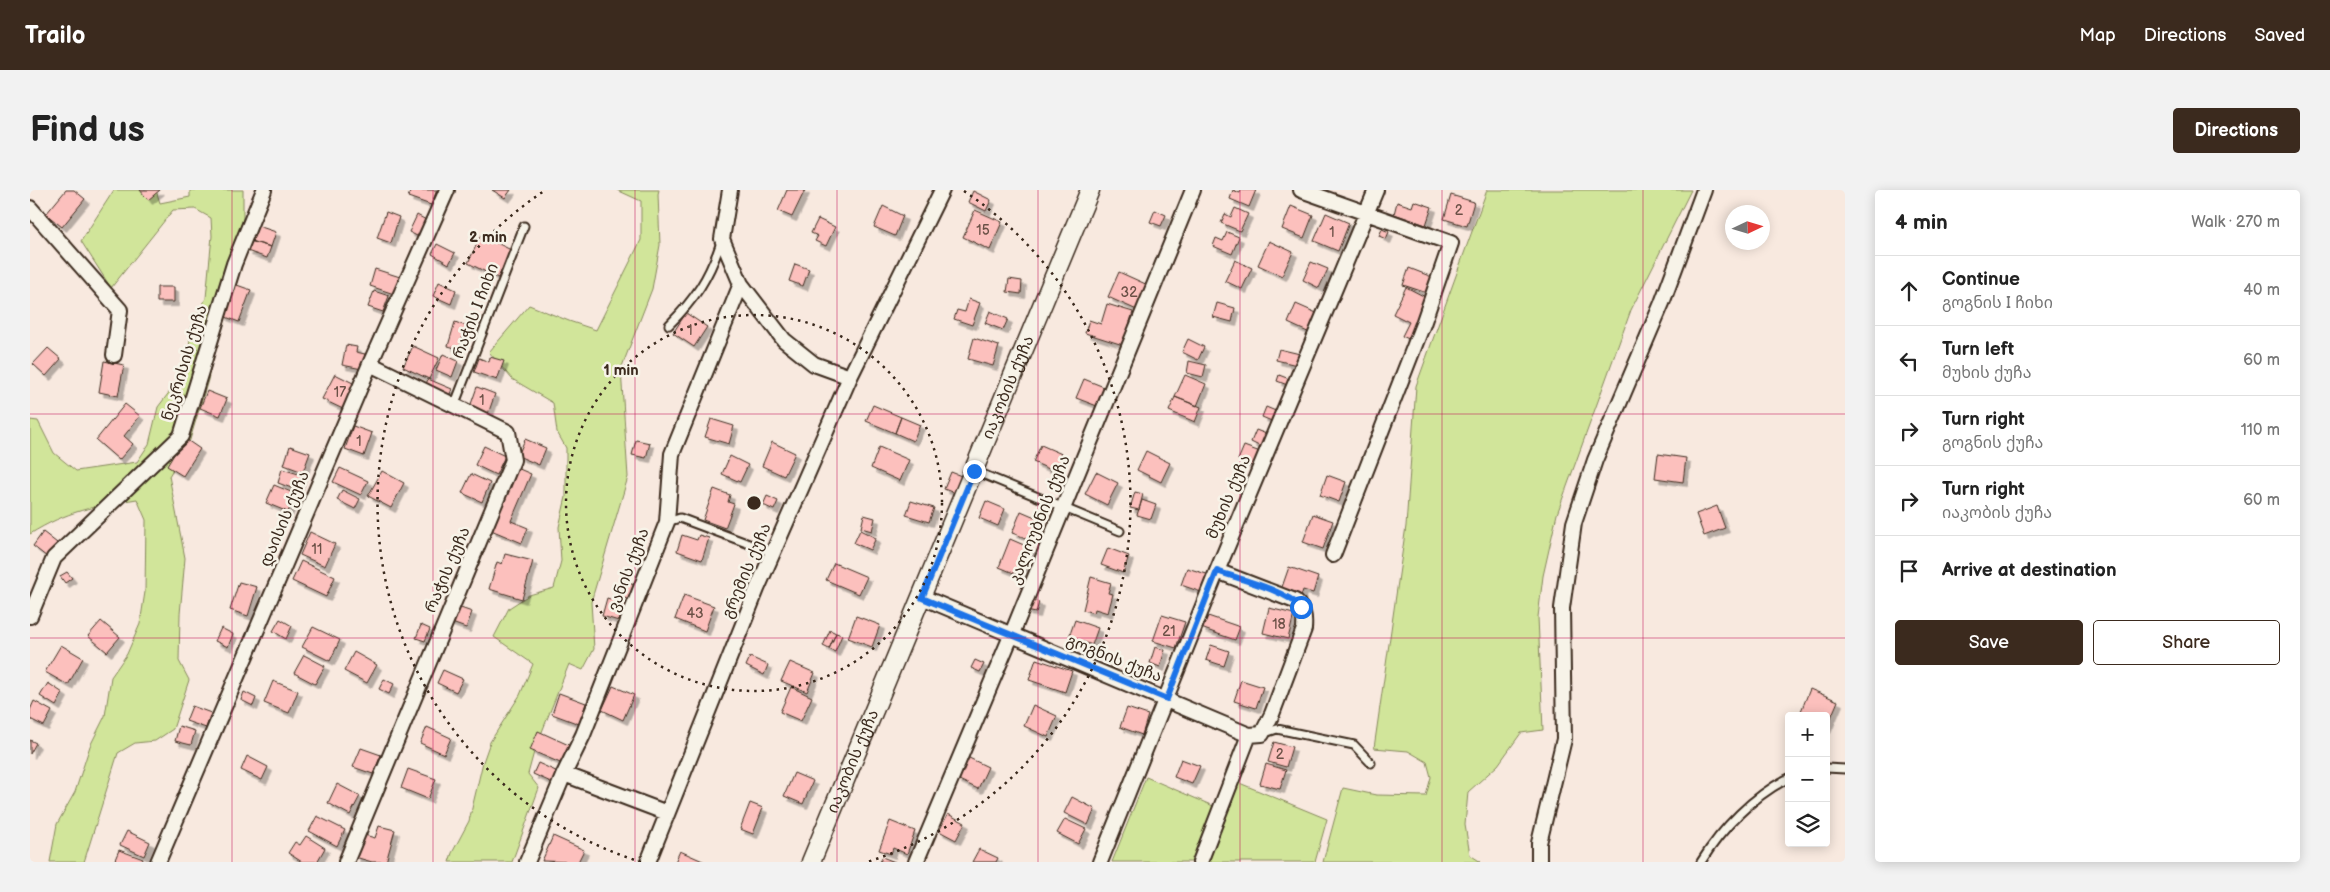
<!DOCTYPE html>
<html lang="en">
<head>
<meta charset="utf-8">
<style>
	body { margin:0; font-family:"Balsamiq Sans","Noto Sans Georgian",sans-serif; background:#f2f2f2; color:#222 }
	.controls { position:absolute; right:15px; bottom:15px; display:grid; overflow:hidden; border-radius:5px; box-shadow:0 2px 12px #0003 }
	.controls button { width:45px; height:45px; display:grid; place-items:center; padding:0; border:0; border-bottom:1px solid #e0e0e0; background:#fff; color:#222; font:25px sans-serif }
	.compass { position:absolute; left:1695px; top:15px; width:45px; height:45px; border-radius:50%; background:#fff; box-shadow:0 2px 12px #0003; rotate:86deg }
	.stop { position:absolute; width:15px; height:15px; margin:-11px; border:4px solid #1a73e8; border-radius:50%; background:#fff }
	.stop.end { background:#1a73e8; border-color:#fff; box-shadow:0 1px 5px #0008 }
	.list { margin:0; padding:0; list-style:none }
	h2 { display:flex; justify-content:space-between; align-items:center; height:65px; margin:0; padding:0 20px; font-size:21px }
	h2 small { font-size:16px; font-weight:400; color:#767676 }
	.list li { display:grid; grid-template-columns:32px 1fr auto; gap:15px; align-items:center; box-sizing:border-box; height:70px; padding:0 20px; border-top:1px solid #e0e0e0 }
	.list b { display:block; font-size:19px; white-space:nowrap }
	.list p { margin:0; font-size:16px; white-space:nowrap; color:#767676 }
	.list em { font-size:16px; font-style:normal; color:#767676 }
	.actions { display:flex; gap:10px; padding:15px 20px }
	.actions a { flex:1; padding:11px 0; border:1px solid #3b2a1e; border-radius:5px; text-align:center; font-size:18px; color:#3b2a1e }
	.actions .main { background:#3b2a1e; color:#fff }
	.icon { flex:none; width:28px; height:28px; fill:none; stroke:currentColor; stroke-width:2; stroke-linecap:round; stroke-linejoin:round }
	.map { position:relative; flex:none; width:1815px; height:672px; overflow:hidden; border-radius:5px }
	header { display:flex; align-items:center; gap:30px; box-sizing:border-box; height:70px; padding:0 25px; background:#3b2a1e; color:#fff }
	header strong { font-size:24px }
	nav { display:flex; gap:28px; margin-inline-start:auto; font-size:18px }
	.intro { display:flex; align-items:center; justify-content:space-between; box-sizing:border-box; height:120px; padding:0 30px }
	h1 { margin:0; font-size:35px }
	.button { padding:12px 22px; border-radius:5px; background:#3b2a1e; color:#fff; font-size:18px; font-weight:700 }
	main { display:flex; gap:30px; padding:0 30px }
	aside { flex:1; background:#fff; border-radius:5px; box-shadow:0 2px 12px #0003 }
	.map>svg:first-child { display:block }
	.green { fill:#d1e59a; stroke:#86885c }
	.building { fill:#fcc0bd; stroke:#3b2a1e; filter:url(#shadow) }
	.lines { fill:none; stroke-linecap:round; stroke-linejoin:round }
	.service-casing { stroke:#3b2a1e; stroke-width:11 }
	.minor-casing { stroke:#3b2a1e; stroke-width:18 }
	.tertiary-casing { stroke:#3b2a1e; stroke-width:21 }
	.service { stroke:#f7f3e8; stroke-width:7 }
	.minor { stroke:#f7f3e8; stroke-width:14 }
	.tertiary { stroke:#f7f3e8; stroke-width:18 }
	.route { stroke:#1a73e8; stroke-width:6 }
	.grid { fill:none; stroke:#c2185b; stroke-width:1; stroke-opacity:0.55 }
	.ring { fill:none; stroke:#3b2a1e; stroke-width:2.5; stroke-dasharray:2.5 5 }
	.labels { text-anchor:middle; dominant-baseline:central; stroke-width:5; stroke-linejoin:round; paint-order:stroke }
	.number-label { font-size:14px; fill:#6b5046 }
	.street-label { font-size:16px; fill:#3b2a1e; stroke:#f7f3e8 }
	.centre { fill:#3b2a1e; stroke:#f7f3e8; stroke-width:2.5 }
	.ring-label { font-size:15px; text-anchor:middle; font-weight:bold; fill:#3b2a1e; stroke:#f7f3e8; stroke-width:5; stroke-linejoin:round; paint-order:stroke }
</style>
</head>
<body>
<header>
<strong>Trailo</strong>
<nav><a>Map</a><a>Directions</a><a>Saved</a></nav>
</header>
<div class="intro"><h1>Find us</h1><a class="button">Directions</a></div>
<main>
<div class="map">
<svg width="1815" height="672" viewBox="0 0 1815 672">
	<defs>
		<filter id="shadow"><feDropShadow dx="4.5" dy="4.5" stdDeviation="0" flood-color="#0004"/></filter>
	</defs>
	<rect width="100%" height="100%" fill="#f8e9df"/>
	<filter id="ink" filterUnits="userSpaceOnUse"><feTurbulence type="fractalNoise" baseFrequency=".02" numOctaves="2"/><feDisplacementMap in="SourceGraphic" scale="10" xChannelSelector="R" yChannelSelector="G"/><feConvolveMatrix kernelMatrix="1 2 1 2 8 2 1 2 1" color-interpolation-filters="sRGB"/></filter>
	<g filter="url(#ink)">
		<path class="green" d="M84,0h42l4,13 30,-6v-7h53v27l-35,163 -19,63 -20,33 16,82 -5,56 -1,47 10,19 -16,49 -18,12 -20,2 -17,10 -34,109h-34l7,-38 18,-32 15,-46 15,-30 6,-39 16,-23 13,-30 5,-32 1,-72 -9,-21c-43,7 -70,12 -107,35v-114l8,1 16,32 22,18 61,-9 12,-18 9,-37 29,-38 4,-41 15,-30 6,-62 -1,-18 -16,-9 -22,1 -62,78 -30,-47z
			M587,0h42l-1,4 2,51 -8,44 -31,80 7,108 -37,125 3,47 -11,21 -14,-6 -35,88 -6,22 11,14 -27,74h-63l3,-9 17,-32 14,-59 7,-20 30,-47 13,-31 -39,-27 15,-29 20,-13 25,-7 7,-27 -2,-34 7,-30v-49l-9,-16 -4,-29 -41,-24 -23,-27 40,-47 40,16 27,9 45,-90v-39z
			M1457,0h204l-60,120 -74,204 -14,62 -5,41 5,113 -22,3 -23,32 -30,27 -3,33 5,30 11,7h-158l20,-74 33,7 50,1 5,-19 -4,-15 -19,-11 -34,-3 32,-222 10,-140z
			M1116,587l81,35 10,-30 90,37 -12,43h-203z"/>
		<path class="building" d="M36,0h8l11,9 -23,28 -16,-13z
			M110,0h20l-12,10z
			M381,0h26l-6,15 -23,-8z
			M462,0h19l-6,8z
			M757,0h18l-13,27 -14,-6z
			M1203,0l7,3 1,-3h15l-7,17 -19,-8z
			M943,1l18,9 -5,11 -18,-9z
			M1421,5l23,7 -7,24 -23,-7z
			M1384,11l18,6 -6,18 -32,-11 3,-12 15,5z
			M853,16l20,10 -8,20 -21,-9z
			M1261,16l22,9 -9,23 -22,-9z
			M1205,18l13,6 -8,17 -19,-8 4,-9 6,3z
			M945,20l27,12 -12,28 -27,-13z
			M1125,20l11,5 -5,11 -11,-4z
			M356,22l13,5 -8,26 -14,-5z
			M1296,23l23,10 -11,28 -24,-10z
			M387,25l11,6 -9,16 -10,-5z
			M788,29l17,8 -9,19 -11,-5 3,-5 -7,-3z
			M225,35l21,7 -5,15 -21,-6z
			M1352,39l7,3 -3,7 -7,-3z
			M1197,42l12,5 -7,17 -19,-8 3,-8 7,3z
			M451,45l30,15 -13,28 -30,-15z
			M220,51l21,6 -4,11 -20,-7z
			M1239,51l24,11 -11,24 -24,-11z
			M407,54l18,9 -6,11 -17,-10z
			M1205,70l17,8 -10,21 -17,-8z
			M1281,72l17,7 -9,19 -16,-8z
			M765,74l14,5 -6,17 -14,-5z
			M1379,78l23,9 -5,16 -24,-8z
			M345,79l25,8 -6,17 -24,-8z
			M1089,82l31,14 -11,25 -31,-14z
			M979,89l13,2 -1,13 -14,-2z
			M409,92l17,8 -5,14 -18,-8z
			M204,94l17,6 -12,32 -16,-6z
			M127,97h17v15h-17z
			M1376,97l25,13 -20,40 -9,-4 7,-14 -16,-8z
			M344,101l15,5 -6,16 -15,-5z
			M939,109l11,4 -8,22 -18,-6 3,-9 8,2z
			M1187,113l18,5 -3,14 -19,-5z
			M1077,114l26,8 -10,33 -38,-12 4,-13 12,4z
			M1266,114l25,11 -9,19 -24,-11z
			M960,121l18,8 -5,11 -18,-7z
			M656,123l21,14 -13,20 -21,-14z
			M425,132l11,4 -7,23 -11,-3z
			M944,148l25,8 -6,20 -25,-7z
			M1158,149l16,8 -6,13 -16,-8z
			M316,155l11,2 -1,5 9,2 -3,15 -20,-4z
			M383,156l26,12 -10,21 -26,-12z
			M18,158l13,11 -15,17 -13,-12z
			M1249,159l21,5 -3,11 -21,-5z
			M413,164l15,7 -6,16 -16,-7z
			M460,167l14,4 -7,19 -23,-8 5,-14 10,4z
			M74,171l20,4 -6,31 -19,-4z
			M1159,171l17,4 -3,12 -16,-4z
			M305,184l22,11 -12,25 -23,-11z
			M1155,185l21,9 -9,22 -22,-9z
			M1249,185l13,5 -2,6 -13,-5z
			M398,189l24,10 -4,10 -24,-10z
			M1054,189l20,8 -7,19 -21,-8z
			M447,197l18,7 -7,20 -18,-7z
			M177,201l20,8 -7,17 -20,-8z
			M1145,207l26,10 -6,15 -26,-11z
			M95,214l15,12 -16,20 9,8 -14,16 -23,-20z
			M843,215l28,12 -6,16 -29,-12z
			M1236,217l12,5 -4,10 -12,-5z
			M871,227l19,8 -7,16 -18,-8z
			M681,229l23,7 -5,18 -24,-7z
			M323,236l19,7 -8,23 -19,-7z
			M1226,240l13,5 -6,13 -12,-6z
			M154,248l16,11 -17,27 -16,-10z
			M495,249l21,9 -7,17 -21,-9z
			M606,250l14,3 -4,15 -14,-3z
			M742,252l23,11 -11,23 -22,-10z
			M1011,255l23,10 -8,17 -23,-10z
			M260,256l20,7 -7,19 -19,-7z
			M454,256l21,10 -9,19 -21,-10z
			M1214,256l19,7 -6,15 -19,-8z
			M849,257l30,13 -9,21 -29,-13z
			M1116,261l24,12 -9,19 -24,-12z
			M1628,264l28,4 -3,24 -28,-4z
			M700,266l18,9 -8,17 -18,-8z
			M310,278l28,13 -7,14 -28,-13z
			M487,278l14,6 -20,47 17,7 -6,15 -31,-13z
			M252,279l20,6 -5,15 -19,-7z
			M352,281l22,12 -13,25 -23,-12z
			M921,282l13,5 -7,17 -13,-5z
			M1066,282l22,11 -11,22 -22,-11z
			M441,284l19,9 -8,19 -20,-9z
			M1297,285l19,7 -7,20 -19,-7z
			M244,295l22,9 -8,18 -22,-9z
			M684,299l16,6 -2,7 6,2 -9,24 -22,-8z
			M312,300l18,9 -5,10 -18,-9z
			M1105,302l8,2 -4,16 -9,-2z
			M737,306l11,5 -4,9 -11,-5z
			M1112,310l14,5 -5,14 -14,-4z
			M881,311l23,7 -5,14 -23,-7z
			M956,311l19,8 -7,17 -19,-8z
			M1687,316l8,22 -21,8 -8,-22z
			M991,321l21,9 -8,21 -22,-8z
			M1283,324l20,7 -10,28 -20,-7z
			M834,325l11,3 -3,13 -11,-3z
			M830,340l16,8 -6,12 -16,-7z
			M13,342l14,11 -10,14 -14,-11z
			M280,342l25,12 -10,22 -25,-11z
			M652,345l15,5 2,-5 10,3 -7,22 -25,-9z
			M980,349l23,10 -12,27 -22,-9z
			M1078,358l21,8 -6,17 -22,-8z
			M475,364l28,7 -11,38 -33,-10 8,-27 5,2z
			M271,371l34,16 -9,20 -34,-16z
			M804,373l33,14 -8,17 -33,-14z
			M1259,377l29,10 -5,16 -10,-3 -2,6 -20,-6z
			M1157,378l23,7 -6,18 -23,-8z
			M37,382l5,6 -7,5 -5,-7z
			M1061,387l20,6 -3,10 5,1 -5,19 -13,-4 -1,4 -11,-3z
			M209,392l18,5 -9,29 -18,-6z
			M595,392l13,4 -5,15 -12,-4z
			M654,405l30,11 -9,25 -30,-12z
			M577,408l21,7 -6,17 -20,-6z
			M999,409l10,3 -3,11 -10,-2z
			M425,416l17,6 -6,16 -17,-6z
			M1239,418l25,6 -6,25 -25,-6z
			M1132,425l23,7 -9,26 -23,-7z
			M1175,425l35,12 -5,13 -34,-12z
			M826,426l24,9 -8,22 -24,-9z
			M250,429l12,7 -6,13 -13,-8z
			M1045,430l23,8 -6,17 -23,-8z
			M71,431l19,16 -13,15 -19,-16z
			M391,435l9,4 -5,12 -9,-3z
			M283,437l27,13 -10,21 -28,-14z
			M191,438l12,6 -5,13 -13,-6z
			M800,440l6,3 -7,16 -6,-3z
			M806,443l6,2 -7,17 -6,-3z
			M31,455l22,13 -15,27 -23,-13z
			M1181,455l18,6 -5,15 -18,-6z
			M1125,457l10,3 -5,17 -10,-4z
			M324,462l23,13 -10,18 -23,-12z
			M274,465l21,11 -10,18 -21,-11z
			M720,467l18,8 -4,10 -18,-9z
			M1006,469l36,12 -7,21 -36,-12z
			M945,470l9,4 -4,8 -9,-4z
			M760,472l25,11 -8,19 -26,-11z
			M413,480l20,9 -7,13 -19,-9z
			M354,489l10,5 -5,10 -10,-5z
			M1211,490l22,7 -7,21 -22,-7z
			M243,491l25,10 -9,22 -25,-10z
			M18,493l15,10 -7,13 -16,-10z
			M583,496l21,9 -11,25 -21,-10z
			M761,497l21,10 -11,24 -21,-9z
			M1780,499l28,12 -12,28v-13h-27z
			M214,502l12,6 -3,8 -12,-6z
			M529,503l27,10 -7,21 -27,-10z
			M4,511l18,10 -8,15 -14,-7v-9z
			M1003,515l24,11 -9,21 -24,-11z
			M162,516l19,7 -5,15 -20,-7z
			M1097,518l21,7 -6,20 -22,-8z
			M149,536l16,5 -4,14 -16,-4z
			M397,537l24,11 -7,16 -24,-11z
			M508,541l35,16 -8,18 -35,-15z
			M0,550l6,3 -6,11z
			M1244,552l18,5 -6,20 -18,-5z
			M331,558l20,7 -8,19 -20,-7z
			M217,566l21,11 -6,13 -21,-10z
			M937,567l21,10 -10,22 -21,-10z
			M1151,569l19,7 -8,18 -18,-7z
			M508,573l20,9 -5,11 -20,-9z
			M1236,574l20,6 -6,19 -20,-5z
			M378,579l28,10 -8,20 -27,-11z
			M764,583l19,8 -10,23 -19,-8z
			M307,594l23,12 -10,19 -22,-12z
			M1042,607l23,12 -7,16 -24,-12z
			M720,613l13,5 -10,26 -13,-5z
			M918,624l17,9 -9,17 -17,-9z
			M287,626l28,14 -8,16 -28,-15z
			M1035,629l21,10 -8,15 -21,-11z
			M860,631l25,10 -8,23 -14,-6 -2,6 -12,-4z
			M349,636l16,4 -9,32h-14l-17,-5 6,-23 14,4z
			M97,641l23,11 -6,14 -24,-11z
			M276,646l19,12 -8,14h-15l-14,-9 7,-11 5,3z
			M523,646l31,14 -6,12 -36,-1z
			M949,659l19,9 -2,4h-24z
			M89,660l24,9 -1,3h-28z
			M650,661l25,11h-30z
			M852,667l13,5h-15z"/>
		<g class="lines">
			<g class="service-casing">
				<path id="service" d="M639,135c26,-26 40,-47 52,-83
					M424,216l70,-180
					M945,281l145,60
					M637,332l13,-4 93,35
					M1235,543l12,-4 77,16 17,18
					M1796,578l19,1
					M1671,672c21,-34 52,-66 88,-84"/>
			</g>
			<g class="minor-casing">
				<path id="minor" d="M700,0l-8,49 19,45 43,56 30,24 36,13
					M1271,0l150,53 -28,81 -90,231
					M0,18l90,102 -6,45
					M1187,381l78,30c9,9 10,15 9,28l-32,85 -10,20 -13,1
					M892,407l327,138
					M0,426l24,-58 127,-122 53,-172 30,-74
					M534,584l103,39
					M128,672l212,-498 77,-174
					M316,672l167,-402 -5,-28 -138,-68
					M497,672l37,-88 19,-39 84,-213 5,-68 69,-170
					M618,672l109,-273 93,-212 92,-187
					M886,672l95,-226 182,-446
					M1070,672l117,-291 159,-381
					M1170,672l49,-127
					M1509,672v-19l25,-104 -2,-131 12,-85 21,-63 67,-157 42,-113"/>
			</g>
			<g class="tertiary-casing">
				<g id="tertiary">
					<path id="s1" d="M781,672l279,-672"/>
				</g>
			</g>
			<use href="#service" class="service"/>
			<use href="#minor" class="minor"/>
			<use href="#tertiary" class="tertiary"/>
		</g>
	</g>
	<g class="lines" filter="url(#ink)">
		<path class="route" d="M944,281l-52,127 245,101 50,-128c25,9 65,18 84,36"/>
	</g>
	<path class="grid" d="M202,0v672M403,0v672M605,0v672M807,0v672M1008,0v672M1210,0v672M1412,0v672M1613,0v672M0,224h1815M0,448h1815"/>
	<g class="ring">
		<circle cx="724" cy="313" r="188"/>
		<path d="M611 672A376 376 0 0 1 514 1M934 1A376 376 0 0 1 837 672"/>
	</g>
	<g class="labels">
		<g class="number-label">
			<text x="1429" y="20">2</text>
			<text x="953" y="40">15</text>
			<text x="1302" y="42">1</text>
			<text x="1099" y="102">32</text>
			<text x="660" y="140">1</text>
			<text x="310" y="202">17</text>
			<text x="452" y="210">1</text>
			<text x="329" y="251">1</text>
			<text x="287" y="359">11</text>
			<text x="665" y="423">43</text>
			<text x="1249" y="434">18</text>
			<text x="1139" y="441">21</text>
			<text x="1250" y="564">2</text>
		</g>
		<g class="street-label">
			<text transform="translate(446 121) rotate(-69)">რაჭის I ჩიხი</text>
			<text transform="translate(155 173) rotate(-73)">ნეკრისის ქუჩა</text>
			<text stroke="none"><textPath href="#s1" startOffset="514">იაკობის ქუჩა</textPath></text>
			<text transform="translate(1199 307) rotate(-67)">მუხის ქუჩა</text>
			<text transform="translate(255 329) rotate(-67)">დაისის ქუჩა</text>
			<text transform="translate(1010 330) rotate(-68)">კალოუბნის ქუჩა</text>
			<text transform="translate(418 380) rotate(-67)">რაჭის ქუჩა</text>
			<text transform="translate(599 380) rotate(-69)">ვანის ქუჩა</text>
			<text transform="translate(717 381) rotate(-67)">გრემის ქუჩა</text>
			<text transform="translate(1084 469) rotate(22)">გოგნის ქუჩა</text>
			<text stroke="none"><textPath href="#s1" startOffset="109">იაკობის ქუჩა</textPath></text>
		</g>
	</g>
	<circle cx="724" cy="313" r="8" class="centre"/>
	<g class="ring-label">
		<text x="458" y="52">2 min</text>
		<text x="591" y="185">1 min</text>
	</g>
</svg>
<div class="controls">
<button>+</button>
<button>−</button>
<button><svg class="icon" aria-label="layers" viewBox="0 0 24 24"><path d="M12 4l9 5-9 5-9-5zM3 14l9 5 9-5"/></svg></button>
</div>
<svg class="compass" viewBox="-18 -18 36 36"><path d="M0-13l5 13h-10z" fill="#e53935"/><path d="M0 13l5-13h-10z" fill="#767676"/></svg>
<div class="stop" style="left:1271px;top:417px"></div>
<div class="stop end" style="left:944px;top:281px"></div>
</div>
<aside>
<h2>4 min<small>Walk · 270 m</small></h2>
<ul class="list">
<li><svg class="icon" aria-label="ahead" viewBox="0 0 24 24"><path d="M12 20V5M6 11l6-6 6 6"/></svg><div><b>Continue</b><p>გოგნის I ჩიხი</p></div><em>40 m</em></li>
<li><svg class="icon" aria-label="left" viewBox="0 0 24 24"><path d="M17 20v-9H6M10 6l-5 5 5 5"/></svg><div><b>Turn left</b><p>მუხის ქუჩა</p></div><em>60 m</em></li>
<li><svg class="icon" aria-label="right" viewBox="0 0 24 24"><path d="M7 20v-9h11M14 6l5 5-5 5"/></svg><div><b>Turn right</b><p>გოგნის ქუჩა</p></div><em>110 m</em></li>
<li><svg class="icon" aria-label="right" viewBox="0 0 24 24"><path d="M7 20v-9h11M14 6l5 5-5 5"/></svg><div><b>Turn right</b><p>იაკობის ქუჩა</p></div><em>60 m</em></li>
<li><svg class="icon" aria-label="arrive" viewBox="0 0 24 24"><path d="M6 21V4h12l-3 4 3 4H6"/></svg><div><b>Arrive at destination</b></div></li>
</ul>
<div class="actions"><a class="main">Save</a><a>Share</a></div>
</aside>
</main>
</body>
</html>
